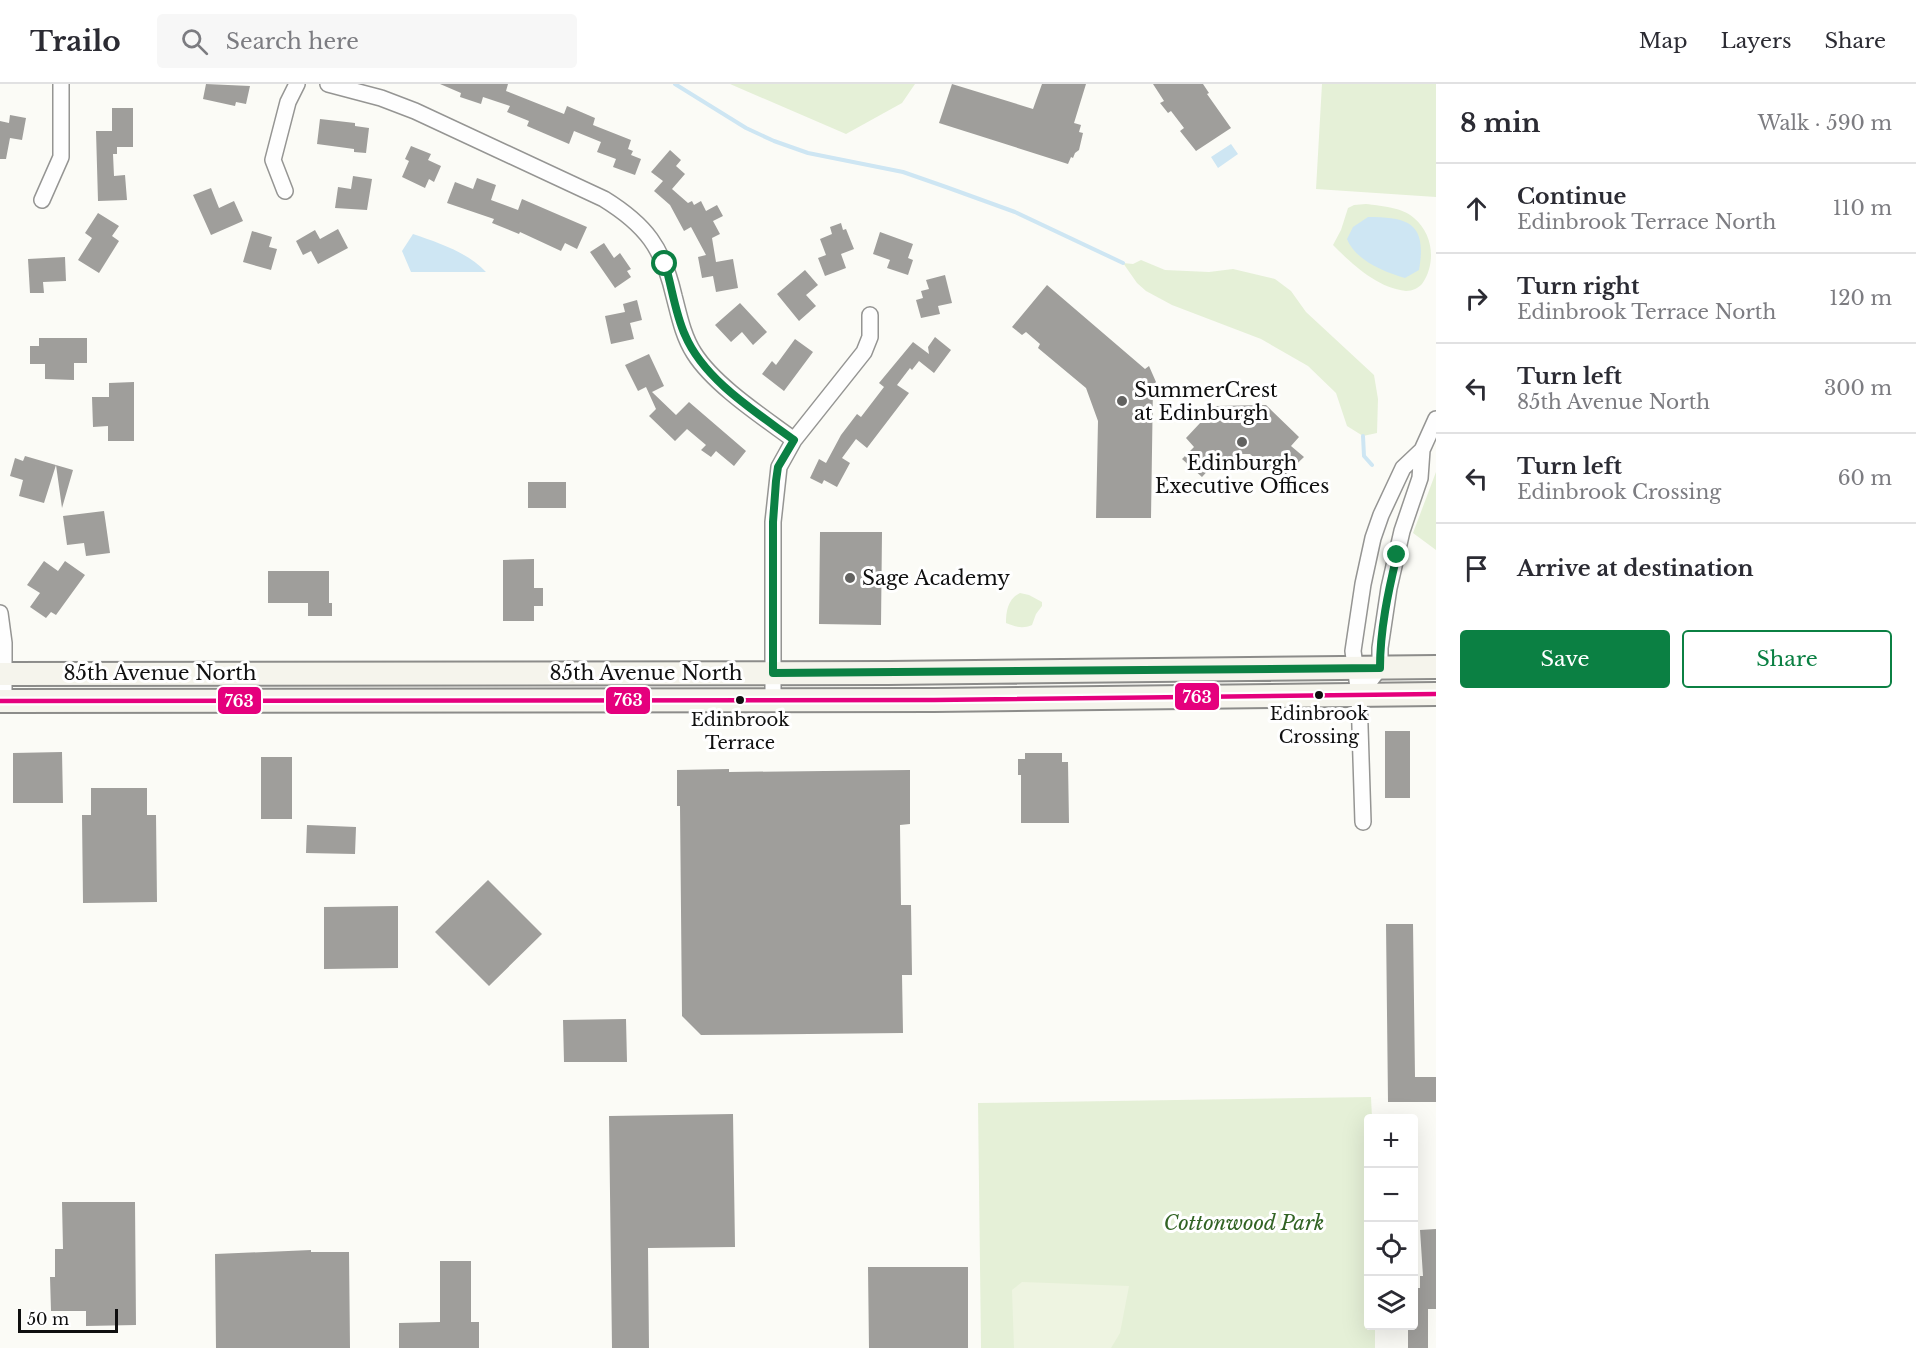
<!DOCTYPE html>
<html lang="en">
<head>
<meta charset="utf-8">
<style>
	body { margin:0; font-family:"Libre Baskerville",serif; background:#f7f7f7; color:#2b2b33 }
	.controls { position:absolute; right:18px; bottom:18px; display:grid; overflow:hidden; border-radius:6px; box-shadow:0 6px 24px #0002 }
	.controls button { width:54px; height:54px; display:grid; place-items:center; padding:0; border:0; border-bottom:2px solid #e1e1e2; background:#fff; color:#2b2b33; font:30px sans-serif }
	.scale { position:absolute; left:18px; bottom:15px; width:100px; box-sizing:border-box; padding-left:6px; border:3px solid #0f0f0f; border-top:0; font-size:16px; line-height:21px; white-space:nowrap; color:#0f0f0f; -webkit-text-stroke:4px #fff; paint-order:stroke }
	.stop { position:absolute; width:18px; height:18px; margin:-14px; border:4px solid #0b8043; border-radius:50%; background:#fff }
	.stop.end { background:#0b8043; border-color:#fff; box-shadow:0 2px 6px #0008 }
	.list { margin:0; padding:0; list-style:none }
	h2 { display:flex; justify-content:space-between; align-items:center; height:78px; margin:0; padding:0 24px; font-size:26px }
	h2 small { font-size:20px; font-weight:400; color:#7c7c81 }
	.list li { display:grid; grid-template-columns:39px 1fr auto; gap:18px; align-items:center; box-sizing:border-box; height:90px; padding:0 24px; border-top:2px solid #e1e1e2 }
	.list b { display:block; font-size:22px; white-space:nowrap }
	.list p { margin:0; font-size:20px; white-space:nowrap; color:#7c7c81 }
	.list em { font-size:20px; font-style:normal; color:#7c7c81 }
	.actions { display:flex; gap:12px; padding:18px 24px }
	.actions a { flex:1; padding:14px 0; border:2px solid #0b8043; border-radius:6px; text-align:center; font-size:21px; color:#0b8043 }
	.actions .main { background:#0b8043; color:#fff }
	.icon { flex:none; width:33px; height:33px; fill:none; stroke:currentColor; stroke-width:2; stroke-linecap:round; stroke-linejoin:round }
	.map { position:relative; flex:none; width:1436px; height:1264px; overflow:hidden }
	header { display:flex; align-items:center; gap:36px; box-sizing:border-box; height:84px; padding:0 30px; background:#fff; border-bottom:2px solid #e1e1e2 }
	header strong { font-size:28px }
	nav { display:flex; gap:33px; margin-inline-start:auto; font-size:21px }
	.search { width:420px; height:54px; background:#f7f7f7; display:flex; align-items:center; gap:15px; box-sizing:border-box; padding:0 21px; border-radius:6px; color:#7c7c81; font-size:22px }
	main { display:flex }
	aside { flex:1; background:#fff }
	.map>svg:first-child { display:block }
	.green { fill:#e5f0d7 }
	.pitch { fill:#eef4e1 }
	.water { fill:#cee6f3 }
	.lines { fill:none; stroke-linecap:round; stroke-linejoin:round }
	.stream { stroke:#cee6f3; stroke-width:4 }
	.building { fill:#9f9e9b }
	.street-casing { stroke:#959593; stroke-width:18 }
	.secondary-casing { stroke:#8c8c8a; stroke-width:26 }
	.street { stroke:#fefefe; stroke-width:15 }
	.secondary { stroke:#f5f4ec; stroke-width:22 }
	.bus-1-casing { stroke:#fff; stroke-width:9 }
	.bus-1 { stroke:#e5007d; stroke-width:4.5 }
	.route { stroke:#0b8043; stroke-width:8 }
	.poi-dot { fill:#626260; stroke:#fff; stroke-width:2 }
	.bus-dot { fill:#0f0f0f; stroke:#fff; stroke-width:2 }
	.labels { text-anchor:middle; dominant-baseline:central; stroke-width:6; stroke-linejoin:round; paint-order:stroke }
	.bus-label { font-size:18px; fill:#0f0f0f; stroke:#fff }
	.poi-label { font-size:20px; fill:#0f0f0f; stroke:#fff; text-anchor:start }
	.street-label { font-size:20px; fill:#0f0f0f; stroke:#fff }
	.park-label { font-size:20px; font-style:italic; fill:#316324; stroke:#fff }
	.line-badge { stroke:#fff; stroke-width:2 }
	.badge-label { font-size:16px; text-anchor:middle; font-weight:bold; fill:#fff }
</style>
</head>
<body>
<header>
<strong>Trailo</strong>
<div class="search"><svg class="icon" aria-label="search" viewBox="0 0 24 24"><circle cx="10" cy="10" r="6"/><path d="M15 15l6 6"/></svg>Search here</div>
<nav><a>Map</a><a>Layers</a><a>Share</a></nav>
</header>
<main>
<div class="map">
<svg width="1436" height="1264" viewBox="0 0 1436 1264">
	<rect width="100%" height="100%" fill="#fbfbf6"/>
	<path class="green" d="M730,0h185l-13,19 -56,31z
		M1322,0h114v113l-120,-8z
		M1366,120c15,2 36,3 48,14 20,17 22,46 8,66 -4,4 -9,7 -16,7 -29,-3 -54,-27 -73,-46l8,-15 7,-22 6,-3z
		M1141,176l24,10 44,2 24,-3 42,10 16,12 15,21 68,63 4,24 -1,34 -14,3 -16,-10 -11,-33 -28,-27 -47,-27 -89,-34 -26,-14 -9,-8 -14,-20 10,1z
		M1436,388v78l-23,-17z
		M1020,509l9,2 13,7v4l-6,8 -4,11c-9,4 -16,2 -26,-2 0,-12 2,-24 14,-30z
		M1371,1013l1,21h-4v208h7v22h-394l-3,-245z"/>
	<path class="pitch" d="M1022,1198l107,4 -9,47 -9,15h-97l-2,-58z"/>
	<path class="water" d="M1231,60l7,10 -20,14 -7,-11z
		M1368,133c42,0 59,7 51,53l-14,8c-21,-6 -50,-18 -58,-39l6,-12z
		M413,150c26,9 54,18 73,38h-75l-9,-21z"/>
	<g class="lines">
		<path class="stream" d="M675,0l71,44 28,13 34,12 95,19 43,15 69,25 108,51
			M1363,352l1,20 8,9"/>
	</g>
	<path class="building" d="M206,0l44,2 -4,18 -10,-2 -1,4 -32,-7z
		M440,0h68l-2,7 58,23 3,-8 28,12 -2,7 38,15 -3,9 5,2 -2,4 10,4 -6,16 -22,-8 3,-8 -19,-7 4,-10 -27,-11 -5,13 -42,-18 2,-5 -22,-9 3,-6 -27,-9 -2,7 -21,-7 1,-4z
		M952,0l81,25 9,-25h44l-12,39 7,2 -2,7 4,1 -4,17 -4,3 -2,5 -2,-1 -3,7 -129,-41z
		M1153,0h50l6,9 -2,1 24,34 -35,23 -16,-20 4,-3 -13,-17 -3,2 -8,-10 4,-2z
		M112,24h21v39h-16v7h-4l1,22 11,-1 2,25 -29,1 -2,-70h16z
		M10,31l16,3 -4,22 -12,-2 -4,21h-6v-38l9,2z
		M320,35l35,4v3l14,2 -3,25 -12,-1v-3l-37,-5z
		M411,62l20,8 -3,6 13,6 -7,16 -5,-3 -4,9 -23,-11 7,-16 -4,-2z
		M670,66l11,10 -5,6 9,8 -13,15 16,14 4,-2 2,4 7,-4 5,10 11,-6 6,11 -10,5 7,13 -8,4 4,24 17,-3 5,29 -22,4 -3,-16 -11,2 -4,-21 8,-2 -15,-28 -7,4 -14,-26 -16,-14 9,-10 -12,-9z
		M353,92l19,3 -5,31 -32,-2 3,-21 13,2z
		M477,94l19,7 -5,15 27,10 4,-11 65,28 -10,22 -12,-6 -4,8 -41,-19 -1,2 -27,-11 2,-4 -47,-16 8,-21 18,7z
		M211,104l8,20 15,-7 9,20 -32,14 -18,-40z
		M98,129l21,13 -7,10 7,5 -20,32 -21,-13 14,-22 -7,-5z
		M841,139l2,7 3,-1 8,20 -13,5 5,14 -21,8 -7,-18 8,-3 -6,-16 12,-5 -2,-7z
		M338,145l10,19 -30,16 -7,-13 -8,4 -7,-14 19,-11 5,9z
		M252,147l20,6 -3,10 8,2 -6,21 -28,-8z
		M880,148l33,12 -5,14 5,2 -5,15 -21,-7 3,-8 -17,-6z
		M604,159l10,15 6,-5 11,16 -4,2 4,6 -16,11 -25,-36z
		M65,173l1,24 -23,1 1,11h-14l-2,-34z
		M805,186l13,15 -12,10 10,11 -17,15 -22,-27z
		M945,191l7,28 -14,3 2,8 -19,4 -5,-18 7,-2 -2,-7 8,-2 -3,-9z
		M1047,201l98,84 4,-3 7,16 -3,3 -2,133h-55l2,-97 -12,-33 -48,-40 2,-4 -14,-12 -4,3 -10,-8z
		M637,216l5,20 -12,3 4,16 -23,5 -6,-28 20,-4 -2,-8z
		M740,219l27,29 -14,13 -11,-13 -11,10 -16,-17z
		M935,253l16,13 -17,23 -15,-12 -7,9 -2,-2 -13,17 12,8 -42,55 -11,-9 -14,19 8,5 -13,24 -13,-7 -2,4 -12,-6 9,-19 7,4 15,-28 16,-21 4,3 23,-30 -5,-4 34,-41 16,12 -1,-7z
		M39,254h48v25h-13v17l-29,-1v-15h-15v-18h9z
		M795,255l18,13 -29,39 -22,-17 10,-13 4,4z
		M649,270l15,32 -12,6 24,23 13,-13 57,49 -12,15 -18,-15 -5,6 -10,-7 5,-5 -19,-16 -12,12 -26,-25 7,-7 -10,-22 -8,4 -13,-26z
		M134,298v59h-26v-15l-15,1 -1,-30h17v-14z
		M1266,321l33,32 -8,9 13,11 -19,18 -12,-11 -5,6 -18,-16h-11l-19,17 -7,-6 -11,12 -20,-18 12,-12 -8,-9 30,-32z
		M25,372l48,14 -11,38 -6,-43 -12,38 -25,-7 4,-16 -13,-4 5,-18 8,3z
		M528,398h38v26h-38z
		M104,427l6,42 -24,3 -2,-13 -17,2 -4,-29z
		M820,448h62l-1,93 -62,-1z
		M534,475v29h9v18h-9v15h-31v-61z
		M44,477l14,10 7,-10 20,14 -29,40 -5,-3 -5,6 -16,-11 10,-14 -13,-8z
		M268,487h61v32h3v13h-24v-13h-40z
		M1385,647h25v67h-25z
		M62,668l1,51h-50v-50z
		M1025,669h37v9h6l1,61h-48v-48h-3v-16h7z
		M261,673h31v62h-31z
		M729,685v3l181,-2v54l-10,1 1,80h10l1,70h-10l1,58 -202,2 -19,-19 -2,-210h-3v-36z
		M91,704h56v27h9l1,87 -74,1 -1,-88h9z
		M307,741l49,2 -1,27 -49,-1z
		M488,796l54,54 -53,52 -54,-54z
		M398,822v62l-74,1v-62z
		M1386,840h27l2,153h21v25h-48z
		M626,935l1,43h-63l-1,-42z
		M733,1030l2,133 -87,1 1,100h-37l-3,-232z
		M62,1118h73l1,123 -50,1v-15h-35l-1,-34h5v-28h8z
		M1436,1145v80h-8v39h-20v-22l10,-2 -1,-36h3v-12h3l-3,-46z
		M311,1166v2h38l1,96h-134l-1,-94z
		M440,1177h31v61h8v26h-80v-25l41,-1z
		M868,1183h100v81h-99z"/>
	<g class="lines">
		<g class="street-casing">
			<path id="street" d="M328,0l53,14 34,13 189,88c42,26 59,49 70,97 5,19 9,40 20,57 20,32 69,64 100,87
				M285,107l-12,-31 15,-58 9,-18
				M42,116l19,-43v-73
				M0,529l4,30v58
				M1359,611l21,-27v-20l9,-60 13,-57 18,-53 2,-28 14,-31
				M773,616v-178l6,-55 15,-27 70,-88 6,-15v-22
				M1363,738l-4,-127 -6,-44 10,-67 10,-46 8,-23 22,-47 19,-18"/>
		</g>
		<g class="secondary-casing">
			<path id="secondary" d="M0,590l888,-1 548,-6
				M0,617l934,-1 502,-6"/>
		</g>
		<use href="#street" class="street"/>
		<use href="#secondary" class="secondary"/>
		<g class="bus-1-casing">
			<path id="bus-1" d="M0,617l934,-1 502,-6"/>
		</g>
		<use href="#bus-1" class="bus-1"/>
	</g>
	<g class="lines">
		<path class="route" d="M665,180c7,23 10,49 20,71 19,45 71,77 109,105l-16,27 -2,14 -3,41v151l607,-5c0,-38 8,-76 17,-113"/>
	</g>
	<g class="poi-dot">
		<circle cx="1122" cy="317" r="6"/>
		<circle cx="1242" cy="358" r="6"/>
		<circle cx="850" cy="494" r="6"/>
	</g>
	<g class="bus-dot">
		<circle cx="1319" cy="611" r="5"/>
		<circle cx="740" cy="616" r="5"/>
	</g>
	<g class="labels">
		<g class="bus-label">
			<text x="1319" y="630">Edinbrook<tspan x="1319" dy="23">Crossing</tspan></text>
			<text x="740" y="636">Edinbrook<tspan x="740" dy="23">Terrace</tspan></text>
		</g>
		<g class="poi-label">
			<text x="1134" y="306">SummerCrest<tspan x="1134" dy="23">at Edinburgh</tspan></text>
			<text x="1242" y="379" text-anchor="middle">Edinburgh<tspan x="1242" dy="23">Executive Offices</tspan></text>
			<text x="862" y="494">Sage Academy</text>
		</g>
		<g class="street-label">
			<text x="160" y="589">85th Avenue North</text>
			<text x="646" y="589">85th Avenue North</text>
		</g>
		<g class="park-label">
			<text x="1244" y="1139">Cottonwood Park</text>
		</g>
	</g>
	<g class="line-badge">
		<rect x="1174" y="598" width="46" height="29" rx="6" fill="#e5007d"/>
		<rect x="605" y="602" width="46" height="29" rx="6" fill="#e5007d"/>
		<rect x="217" y="602" width="45" height="29" rx="6" fill="#e5007d"/>
	</g>
	<g class="badge-label">
		<text x="1197" y="619">763</text>
		<text x="628" y="622">763</text>
		<text x="239" y="623">763</text>
	</g>
</svg>
<div class="controls">
<button>+</button>
<button>−</button>
<button><svg class="icon" aria-label="locate" viewBox="0 0 24 24"><circle cx="12" cy="12" r="6"/><path d="M12 2v4M12 18v4M2 12h4M18 12h4"/></svg></button>
<button><svg class="icon" aria-label="layers" viewBox="0 0 24 24"><path d="M12 4l9 5-9 5-9-5zM3 14l9 5 9-5"/></svg></button>
</div>
<div class="scale">50 m</div>
<div class="stop" style="left:665px;top:180px"></div>
<div class="stop end" style="left:1397px;top:471px"></div>
</div>
<aside>
<h2>8 min<small>Walk · 590 m</small></h2>
<ul class="list">
<li><svg class="icon" aria-label="ahead" viewBox="0 0 24 24"><path d="M12 20V5M6 11l6-6 6 6"/></svg><div><b>Continue</b><p>Edinbrook Terrace North</p></div><em>110 m</em></li>
<li><svg class="icon" aria-label="right" viewBox="0 0 24 24"><path d="M7 20v-9h11M14 6l5 5-5 5"/></svg><div><b>Turn right</b><p>Edinbrook Terrace North</p></div><em>120 m</em></li>
<li><svg class="icon" aria-label="left" viewBox="0 0 24 24"><path d="M17 20v-9H6M10 6l-5 5 5 5"/></svg><div><b>Turn left</b><p>85th Avenue North</p></div><em>300 m</em></li>
<li><svg class="icon" aria-label="left" viewBox="0 0 24 24"><path d="M17 20v-9H6M10 6l-5 5 5 5"/></svg><div><b>Turn left</b><p>Edinbrook Crossing</p></div><em>60 m</em></li>
<li><svg class="icon" aria-label="arrive" viewBox="0 0 24 24"><path d="M6 21V4h12l-3 4 3 4H6"/></svg><div><b>Arrive at destination</b></div></li>
</ul>
<div class="actions"><a class="main">Save</a><a>Share</a></div>
</aside>
</main>
</body>
</html>
